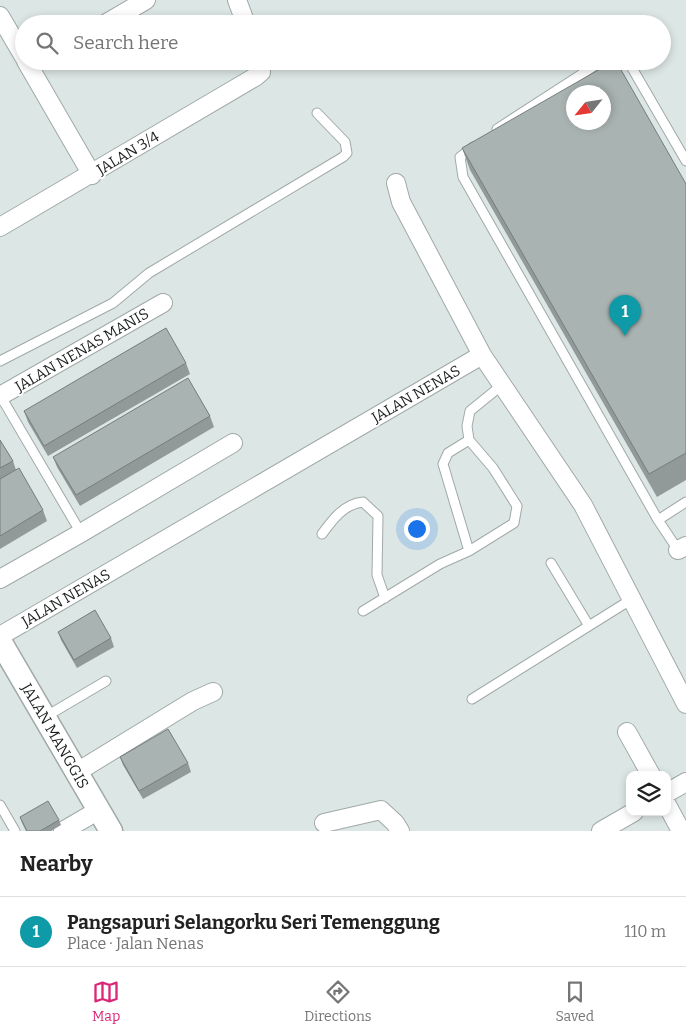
<!DOCTYPE html>
<html lang="en">
<head>
<meta charset="utf-8">
<style>
	body { margin:0; font-family:Bitter,serif; background:#f6f6f6; color:#222 }
	.controls { position:absolute; right:15px; bottom:15px; display:grid; overflow:hidden; border-radius:10px; box-shadow:0 2px 8px #0003 }
	.controls button { width:45px; height:45px; display:grid; place-items:center; padding:0; border:0; border-bottom:1px solid #e0e0e0; background:#fff; color:#222; font:25px sans-serif }
	.compass { position:absolute; left:566px; top:85px; width:45px; height:45px; border-radius:50%; background:#fff; box-shadow:0 2px 8px #0003; rotate:240deg }
	.you { position:absolute; left:416px; top:528px; width:18px; height:18px; margin:-12px; border:4px solid #fff; border-radius:50%; background:#1a73e8; box-shadow:0 0 0 8px #1a73e833 }
	.badge { display:grid; place-items:center; width:32px; height:32px; border-radius:50%; background:#db2777; color:#fff; font-size:16px; font-weight:700 }
	.pin { position:absolute; translate:-50% -41px; filter:drop-shadow(0 1px 2px #0008) }
	.pin::after { content:''; position:absolute; top:26px; width:18px; height:15px; background:inherit; clip-path:polygon(0 0,100% 0,50% 100%) }
	.list { margin:0; padding:0; list-style:none }
	h2 { display:flex; justify-content:space-between; align-items:center; height:65px; margin:0; padding:0 20px; font-size:21px }
	h2 small { font-size:16px; font-weight:400; color:#767676 }
	.list li { display:grid; grid-template-columns:32px 1fr auto; gap:15px; align-items:center; box-sizing:border-box; height:70px; padding:0 20px; border-top:1px solid #e0e0e0 }
	.list b { display:block; font-size:19px; white-space:nowrap }
	.list p { margin:0; font-size:16px; white-space:nowrap; color:#767676 }
	.list em { font-size:16px; font-style:normal; color:#767676 }
	.icon { flex:none; width:28px; height:28px; fill:none; stroke:currentColor; stroke-width:2; stroke-linecap:round; stroke-linejoin:round }
	.map { position:relative; flex:none; width:686px; height:831px; overflow:hidden }
	.search { position:absolute; background:#fff; box-shadow:0 2px 8px #0003; left:15px; right:15px; top:15px; height:55px; display:flex; align-items:center; gap:12px; box-sizing:border-box; padding:0 18px; border-radius:28px; color:#767676; font-size:19px }
	.sheet { height:135px; background:#fff }
	nav { display:flex; justify-content:space-around; align-items:center; box-sizing:border-box; height:70px; border-top:1px solid #e0e0e0; background:#fff; font-size:14px; color:#767676 }
	nav a { display:grid; justify-items:center; gap:2px }
	nav .on { color:#db2777 }
	.map>svg:first-child { display:block }
	.lines { fill:none; stroke-linecap:round; stroke-linejoin:round }
	.service-casing { stroke:#a0a9a8; stroke-width:11 }
	.minor-casing { stroke:#a0a9a8; stroke-width:20 }
	.tertiary-casing { stroke:#a0a9a8; stroke-width:25 }
	.service { stroke:#fff; stroke-width:9 }
	.minor { stroke:#fff; stroke-width:18 }
	.tertiary { stroke:#fff; stroke-width:22 }
	.wall { fill:#919a99 }
	.building { fill:#a9b3b2; stroke:#767d7d; fill-rule:evenodd }
	.labels { text-anchor:middle; dominant-baseline:central; stroke-width:4; stroke-linejoin:round; paint-order:stroke }
	.street-label { font-size:15px; fill:#1b1e1e; stroke:#fff }
</style>
</head>
<body>
<div class="map">
<svg width="686" height="831" viewBox="0 0 686 831">
	<rect width="100%" height="100%" fill="#dce6e5"/>
	<g class="lines">
		<g class="service-casing">
			<path id="service" d="M628,61l58,100
				M497,129l105,-68
				M473,147l-13,10 3,20 195,343 28,-18
				M0,361l113,-58 36,-30 194,-116 4,-4 -2,-11 -28,-29
				M0,395l81,138
				M658,520l20,30
				M322,534c11,-15 22,-30 41,-32l15,14 -1,59 8,23
				M469,551l-26,-87 5,-11 21,-13
				M551,563l38,63
				M363,611l77,-47 29,-13 45,-28 3,-17 -24,-38 -24,-28 -2,-14 3,-15 32,-26
				M472,699l160,-100
				M45,717l61,-36
				M0,805l15,26"/>
		</g>
		<g class="minor-casing">
			<path id="minor" d="M237,0l9,24
				M0,16l24,41
				M105,24l41,-24
				M26,61l66,114
				M396,183l5,19 81,153 101,150 103,199
				M0,227l255,-150 6,-5 -1,-11
				M0,396l163,-93
				M678,550l8,-4
				M0,579l81,-46 152,-90
				M0,636l482,-281
				M627,732l24,43
				M77,772l116,-71 20,-9
				M667,793l19,-11
				M667,805l14,26
				M324,823l57,-13 14,13 5,8
				M63,831l36,-21
				M601,831l33,-19"/>
		</g>
		<g class="tertiary-casing">
			<path id="tertiary" d="M0,641l111,190"/>
		</g>
		<use href="#service" class="service"/>
		<use href="#minor" class="minor"/>
		<use href="#tertiary" class="tertiary"/>
	</g>
	<path class="wall" d="M462,148l224,36v296l-29,17 -187,-327z
		M186,363l4,11 -142,82 -20,-34 -4,-11z
		M210,416l4,11 -134,79 -23,-39 -4,-10z
		M0,440l13,21 3,9 27,40 4,11 -47,28z
		M58,632l53,6 3,9 -37,21 -16,-28z
		M120,757l68,6 3,9 -48,27 -20,-34z
		M20,817l39,3 2,5 -10,6h-25l-4,-8z"/>
	<path class="building" d="M614,61h2l70,123v269l-37,21 -187,-326zM574,92h30v30h-30z
		M166,328l20,35 -142,83 -20,-35z
		M188,378l22,38 -134,79 -23,-38z
		M0,440l13,21 -13,7z
		M19,468l24,42 -43,26v-57z
		M95,610l16,28 -37,22 -16,-28z
		M168,729l20,34 -49,28 -19,-34z
		M48,801l11,19 -19,11h-13l-7,-14z"/>
	<g class="labels">
		<g class="street-label">
			<text transform="translate(128 153) rotate(-31)">JALAN 3/4</text>
			<text transform="translate(82 350) rotate(-30)">JALAN NENAS MANIS</text>
			<text transform="translate(416 394) rotate(-30)">JALAN NENAS</text>
			<text transform="translate(66 598) rotate(-30)">JALAN NENAS</text>
			<text transform="translate(55 736) rotate(60)">JALAN MANGGIS</text>
		</g>
	</g>
</svg>
<div class="controls">
<button><svg class="icon" aria-label="layers" viewBox="0 0 24 24"><path d="M12 4l9 5-9 5-9-5zM3 14l9 5 9-5"/></svg></button>
</div>
<svg class="compass" viewBox="-18 -18 36 36"><path d="M0-13l5 13h-10z" fill="#e53935"/><path d="M0 13l5-13h-10z" fill="#767676"/></svg>
<div class="you"></div>
<div class="pin badge" style="left:625px;top:336px;background:#0f9aa8">1</div>
<div class="search"><svg class="icon" aria-label="search" viewBox="0 0 24 24"><circle cx="10" cy="10" r="6"/><path d="M15 15l6 6"/></svg>Search here</div>
</div>
<section class="sheet">
<h2>Nearby<small></small></h2>
<ul class="list">
<li><span class="badge" style="background:#0f9aa8">1</span><div><b>Pangsapuri Selangorku Seri Temenggung</b><p>Place · Jalan Nenas</p></div><em>110 m</em></li>
</ul>
</section>
<nav>
<a class="on"><svg class="icon" aria-label="map" viewBox="0 0 24 24"><path d="M3 6l6-2 6 2 6-2v14l-6 2-6-2-6 2zM9 4v14M15 6v14"/></svg>Map</a>
<a><svg class="icon" aria-label="directions" viewBox="0 0 24 24"><path d="M12 3l9 9-9 9-9-9zM9 14v-3h6M13 9l2 2-2 2"/></svg>Directions</a>
<a><svg class="icon" aria-label="saved" viewBox="0 0 24 24"><path d="M7 4h10v16l-5-4-5 4z"/></svg>Saved</a>
</nav>
</body>
</html>
